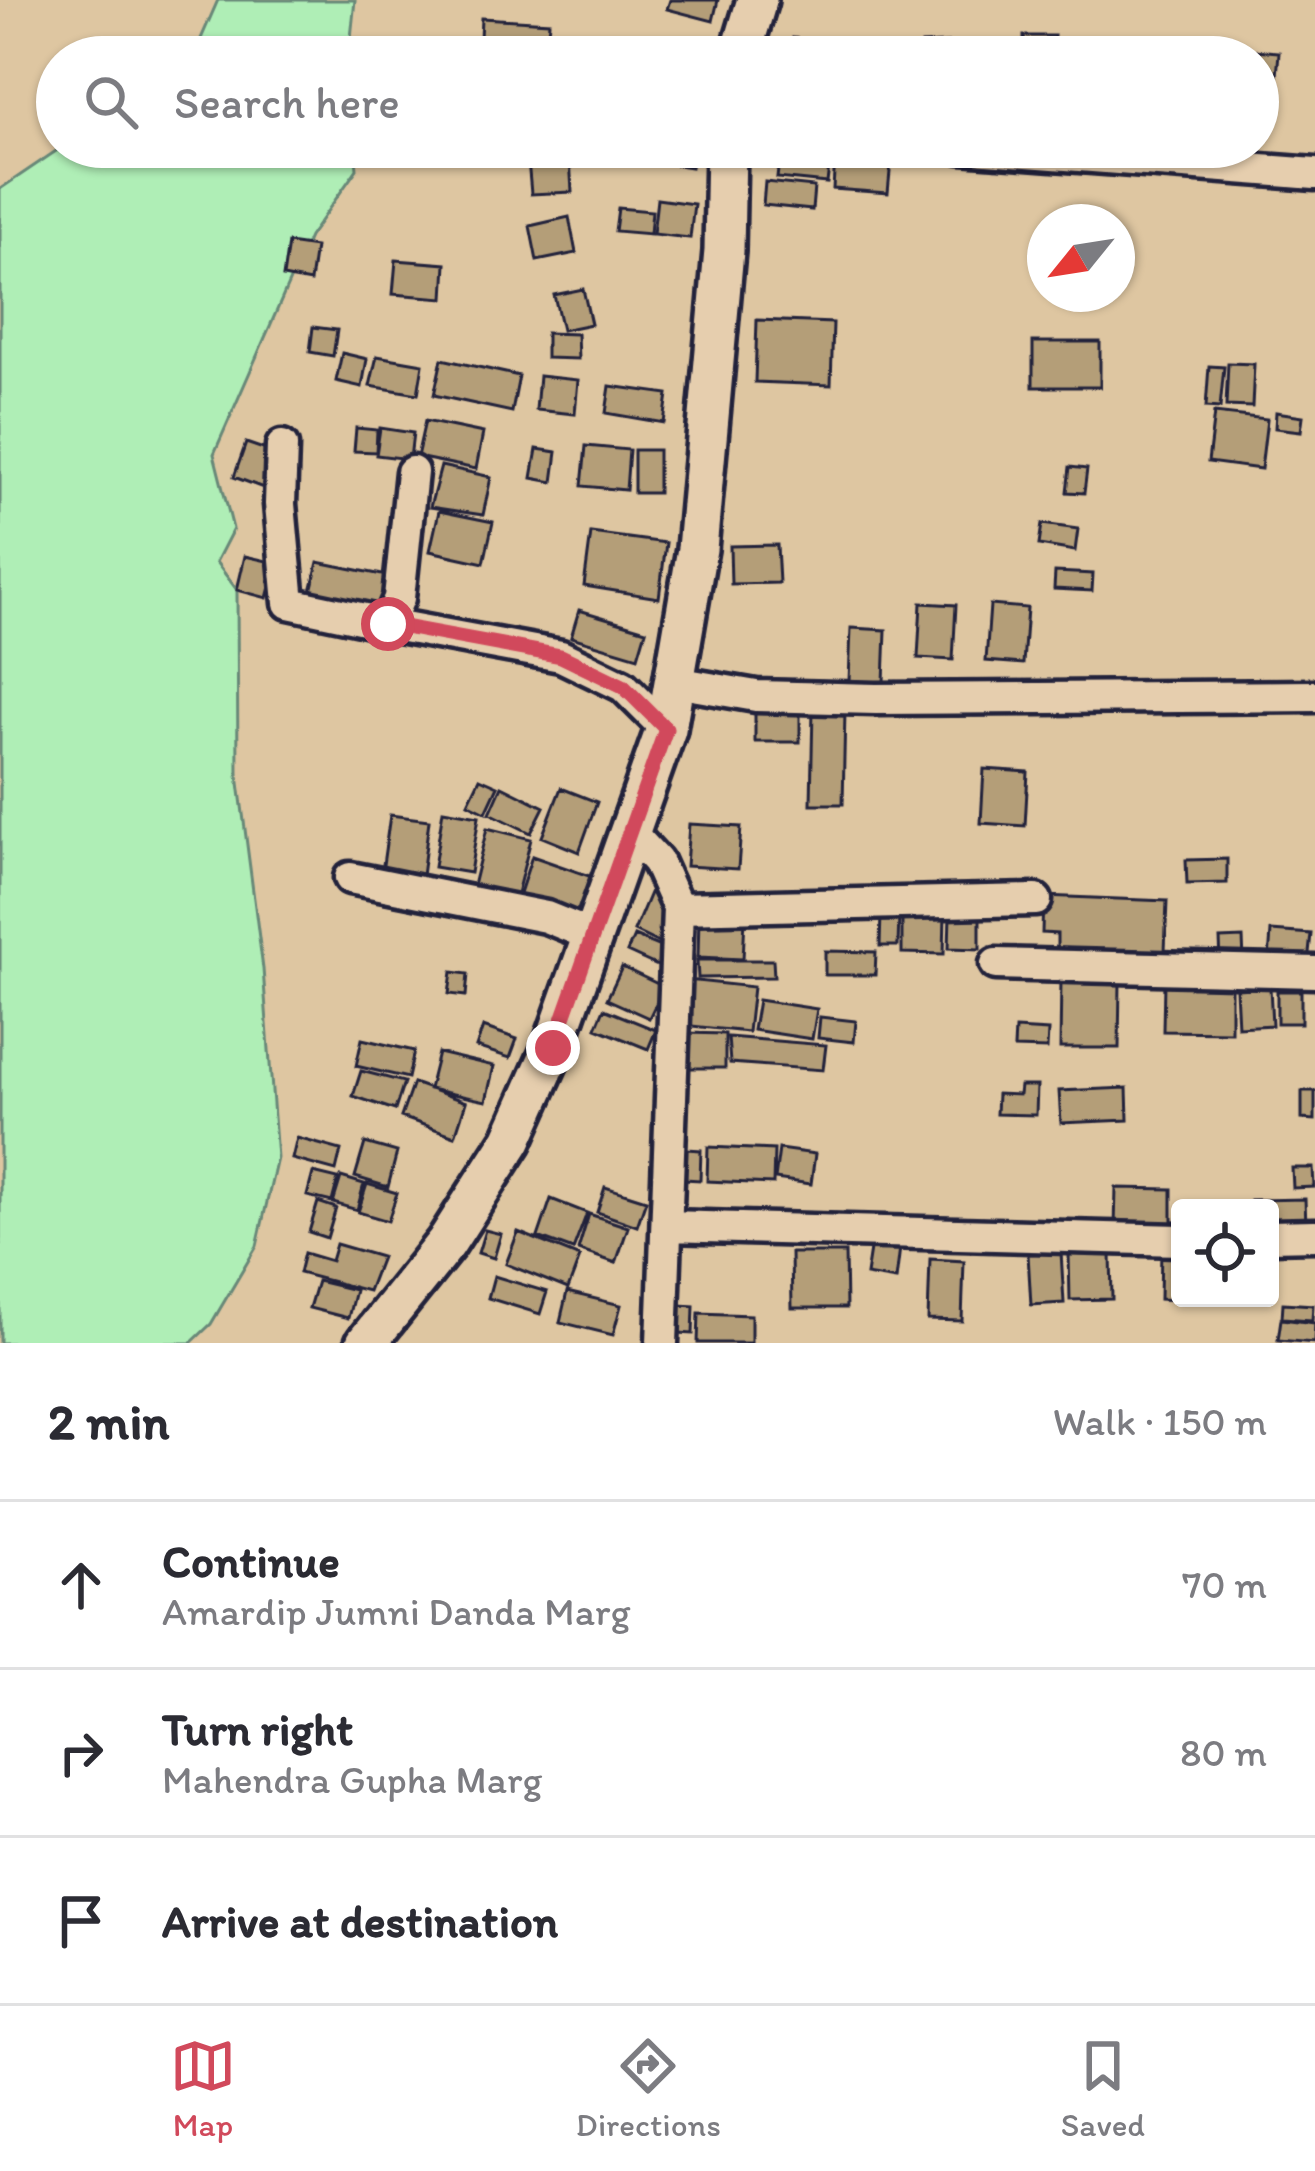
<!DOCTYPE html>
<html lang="en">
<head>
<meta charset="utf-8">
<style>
	body { margin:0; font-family:Itim,sans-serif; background:#f2f2f3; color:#2b2b33 }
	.controls { position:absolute; right:36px; bottom:36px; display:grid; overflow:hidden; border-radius:12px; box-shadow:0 3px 9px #0004 }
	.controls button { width:108px; height:108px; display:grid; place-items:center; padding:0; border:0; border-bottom:3px solid #e1e1e2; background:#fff; color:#2b2b33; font:60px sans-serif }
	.compass { position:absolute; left:1027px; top:204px; width:108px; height:108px; border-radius:50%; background:#fff; box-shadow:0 3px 9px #0004; rotate:240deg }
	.stop { position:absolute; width:36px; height:36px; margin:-27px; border:9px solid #d1495b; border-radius:50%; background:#fff }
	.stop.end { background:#d1495b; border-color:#fff; box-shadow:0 3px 12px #0008 }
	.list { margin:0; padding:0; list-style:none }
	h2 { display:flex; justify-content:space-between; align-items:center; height:156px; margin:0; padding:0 48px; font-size:51px }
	h2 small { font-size:39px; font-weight:400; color:#7c7c81 }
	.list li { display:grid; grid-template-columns:78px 1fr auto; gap:36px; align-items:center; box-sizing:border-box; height:168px; padding:0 48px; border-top:3px solid #e1e1e2 }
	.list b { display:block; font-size:45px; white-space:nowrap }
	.list p { margin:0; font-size:39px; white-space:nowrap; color:#7c7c81 }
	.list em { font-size:39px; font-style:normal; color:#7c7c81 }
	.icon { flex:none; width:66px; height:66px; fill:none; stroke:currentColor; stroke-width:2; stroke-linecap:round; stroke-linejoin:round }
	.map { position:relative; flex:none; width:1315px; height:1343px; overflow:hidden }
	.search { position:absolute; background:#fff; box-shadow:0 3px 9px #0004; left:36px; right:36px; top:36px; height:132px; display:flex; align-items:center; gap:30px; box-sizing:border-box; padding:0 42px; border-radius:66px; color:#7c7c81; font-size:45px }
	.sheet { height:660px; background:#fff }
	nav { display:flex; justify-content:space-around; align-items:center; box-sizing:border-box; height:168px; border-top:3px solid #e1e1e2; background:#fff; font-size:33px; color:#7c7c81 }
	nav a { display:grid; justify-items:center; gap:6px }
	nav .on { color:#d1495b }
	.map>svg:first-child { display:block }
	.green { fill:#afeeb6; stroke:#688878; stroke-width:3 }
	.building { fill:#b49e78; stroke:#22223b; stroke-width:3 }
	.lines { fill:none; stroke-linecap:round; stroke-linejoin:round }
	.minor-casing { stroke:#22223b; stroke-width:39 }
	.major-casing { stroke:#22223b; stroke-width:48 }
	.minor { stroke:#e6ceae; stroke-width:30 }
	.major { stroke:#e6ceae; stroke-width:39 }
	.route { stroke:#d1495b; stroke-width:15 }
</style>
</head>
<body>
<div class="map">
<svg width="1315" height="1343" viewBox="0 0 1315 1343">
	<rect width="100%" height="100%" fill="#dec6a1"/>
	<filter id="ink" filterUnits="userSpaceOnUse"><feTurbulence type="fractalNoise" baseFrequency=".00833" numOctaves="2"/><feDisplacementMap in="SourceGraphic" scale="24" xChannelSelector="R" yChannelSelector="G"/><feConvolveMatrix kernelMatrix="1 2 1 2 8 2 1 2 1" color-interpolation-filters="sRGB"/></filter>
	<g filter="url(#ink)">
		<path class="green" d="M218,0h137l-6,57h-166l17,-16z
			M62,147h293l2,22 -48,68 -95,217 19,75 -17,33 21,28 1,185 25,194 14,189 -20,88 -46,78 -20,19h-191v-1154z"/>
		<path class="building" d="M670,0h48l-5,21 -46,-12z
			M481,18l68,4 -2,21 -67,-4z
			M1024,36h30l-1,16h-29z
			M1134,36v21h-35v-20z
			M793,38l20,2 -2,17h-20z
			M971,42l1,15h-50v-13z
			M1243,49l36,3 -2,24 -19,-2v-17h-16z
			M647,147h47l-3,20 -46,-7z
			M780,153l50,5 -3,25 -50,-5z
			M835,157l56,4 -3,32 -55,-4z
			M570,158l2,34 -41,2 -3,-34z
			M765,182l49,5 -2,23 -49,-5z
			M657,199l37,5 -4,34 -37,-4z
			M618,208l34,3 -2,23 -35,-3z
			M569,217l7,36 -39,8 -7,-35z
			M288,243l27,4 -5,35 -27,-5z
			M396,260l50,4 -2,34 -51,-4z
			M583,289l8,35 -29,6 -8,-35z
			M757,320l76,3 -2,62 -76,-3z
			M313,327l24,3 -4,26 -23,-4z
			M546,333l31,1 1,25 -32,-1z
			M1033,342h67v45h-67z
			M342,353l25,6 -5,28 -26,-6z
			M377,356l46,8 -5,30 -48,-8z
			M442,359l77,17 -7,36 -78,-17z
			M1228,363l26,1 -2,43 -26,-1z
			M1209,366l15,1 -4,41 -14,-1z
			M539,376l39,4 -3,34 -39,-4z
			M610,386l58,8 -4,29 -58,-10z
			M1276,412l27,4 -2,15 -26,-3z
			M1214,413l53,6 -6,50 -53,-7z
			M425,421l58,12 -7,36 -59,-12z
			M356,428l21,2 -1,22 -22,-1z
			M380,428l33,5 -3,26 -34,-4z
			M246,443l32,11 -12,35 -32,-12z
			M586,446l43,4 -3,40 -44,-4z
			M537,449l20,3 -4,30 -21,-4z
			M634,450h24v43h-24z
			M441,466l50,11 -8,38 -53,-8z
			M1070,467l17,2 -3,24 -17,-1z
			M439,511l54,11 -9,41 -54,-12z
			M1042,524l36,5 -3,22 -36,-6z
			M591,533l75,10 -7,55 -75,-12z
			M777,545l2,38 -48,1 -1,-38z
			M245,556l31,7 -9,35 -30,-8z
			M318,562l74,15 -7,40 -77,-13z
			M1055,572l38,2 -1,17 -38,-2z
			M921,603l35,2 -3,55 -35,-2z
			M990,605l37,3 -4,56 -37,-3z
			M579,610l67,20 -8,27 -67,-20z
			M851,628l35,2 -2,52 -35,-1z
			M813,709l32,1 -2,94h-32z
			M755,712h45v30h-45z
			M984,769l44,3 -3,54 -44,-3z
			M480,778l18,8 -12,26 -18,-9z
			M502,786l42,21 -13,26 -41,-20z
			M561,788l36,14 -18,50 -37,-15z
			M443,810l36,6 -9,57 -36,-6z
			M390,815l39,5 -8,64 -40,-5z
			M689,824l52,3 -3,42 -52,-3z
			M487,828l44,11 -16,62 -43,-11z
			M532,856l60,21 -13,40 -60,-21z
			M1227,859v24l-40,1 -1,-24z
			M650,893l17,4 -2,49 -31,-15z
			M1043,896l124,5 -2,51 -108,-4v-14l-15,-1z
			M902,913l43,1 -1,40 -42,-1z
			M881,914h18l-1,32h-18z
			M950,915h30v34l-31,-1z
			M699,916l46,2 -2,41 -45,-2z
			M1271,931l40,3 -3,29 -39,-3z
			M634,936l36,15 -8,17 -35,-16z
			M1243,938l1,23 -23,1 -1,-23z
			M825,951l51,1 -1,23h-50z
			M697,960h76l1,17 -76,1z
			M622,967l42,20 -15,31 -42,-19z
			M452,972l16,2 -2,22 -17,-2z
			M687,980l66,7 -5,45 -66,-7z
			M1061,980l59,1 -1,67h-59z
			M1164,982h67v50l-68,-1z
			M1270,987l2,38 -34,2 -2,-38z
			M1277,991h24v32h-24z
			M758,1000l59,9 -5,30 -59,-9z
			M604,1009l52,21 -8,19 -52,-21z
			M820,1017l36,4 -2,21 -36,-4z
			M483,1027l34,12 -7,19 -34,-11z
			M1015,1029l33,2 -1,18 -33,-1z
			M685,1033l40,1v34h-41z
			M728,1037l98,8 -3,25 -93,-7z
			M362,1039l52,12 -6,27 -52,-12z
			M438,1053l56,13 -8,35 -57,-12z
			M361,1071l43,11 -9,28 -42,-14z
			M413,1083l53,19 -11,34 -54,-19z
			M1020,1086h17l-1,29 -40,-1 1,-20 22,1z
			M1127,1088l1,32 -67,3 -2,-32z
			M1302,1091h13v29l-13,-1z
			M297,1138l44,12 -5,21 -44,-12z
			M365,1143l32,9 -9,35 -33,-10z
			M708,1147l66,3 -1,34 -66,-3z
			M686,1149l15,1 -1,30 -16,-1z
			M779,1149l36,5 -4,30 -36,-5z
			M1292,1168h21l1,19 -21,1z
			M313,1173l25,6 -6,23 -25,-6z
			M341,1177l23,7 -7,26 -24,-7z
			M367,1184l30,9 -9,28 -30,-9z
			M605,1187l41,13 -9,26 -40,-14z
			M1116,1188l56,1v39h-57z
			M551,1199l36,14 -14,37 -35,-13z
			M1305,1199l1,27 -36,1v-19h-19v-8z
			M318,1202l18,6 -9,30 -18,-6z
			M589,1214l39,13 -12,36 -38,-13z
			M485,1230l16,4 -7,24 -16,-5z
			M518,1232l62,25 -12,32 -62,-25z
			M871,1243l29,4 -4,33 -30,-5z
			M336,1244l45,13 -13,34 -69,-18 5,-20 27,8z
			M1161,1250l19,1v47l33,4 -53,-3z
			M1061,1252l3,51 -33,2 -3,-51z
			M791,1253h54l1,55h-54z
			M1111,1253l1,46 -42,1 -1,-46z
			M930,1259l34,2 -2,60 -34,-1z
			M494,1276l53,16 -7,22 -52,-16z
			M317,1281l38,9 -7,28 -39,-10z
			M567,1292l54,13 -8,30 -53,-13z
			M1283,1303l30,2 -1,15 -30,-2z
			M680,1305l14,1 -1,28 -14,-1z
			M699,1313l52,2v28h-53z
			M1281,1319l34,4 -1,20 -36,-3z"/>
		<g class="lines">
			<g class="minor-casing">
				<path id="minor" d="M961,147l354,27
					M282,446l-2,58 9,99 99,21
					M412,472l-13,126 -11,26 173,32 62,30 43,43
					M675,682l81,14 120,3 439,-3
					M632,834l25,27 21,47 -16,435
					M350,878l196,39 47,19
					M678,908l358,-8
					M996,964l319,8
					M668,1226l512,14
					M1270,1236l45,-1"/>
			</g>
			<g class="major-casing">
				<path id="major" d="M740,57l17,-57
					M366,1343l80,-100 66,-103 41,-92 113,-319 31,-180 27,-298 2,-104"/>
			</g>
			<use href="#minor" class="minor"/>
			<use href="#major" class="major"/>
		</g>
	</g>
	<g class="lines" filter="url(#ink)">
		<path class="route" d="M388,624l173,32 62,30 43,43 -113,319"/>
	</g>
</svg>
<div class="controls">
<button><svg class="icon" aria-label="locate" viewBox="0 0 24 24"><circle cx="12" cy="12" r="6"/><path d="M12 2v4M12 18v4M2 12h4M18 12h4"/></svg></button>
</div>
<svg class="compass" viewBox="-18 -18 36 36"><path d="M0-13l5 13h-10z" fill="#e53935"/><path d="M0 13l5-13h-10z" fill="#7c7c81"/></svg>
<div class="stop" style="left:388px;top:624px"></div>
<div class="stop end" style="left:553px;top:1048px"></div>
<div class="search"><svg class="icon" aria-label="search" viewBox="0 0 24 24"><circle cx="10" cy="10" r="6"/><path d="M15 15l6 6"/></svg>Search here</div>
</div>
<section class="sheet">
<h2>2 min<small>Walk · 150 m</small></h2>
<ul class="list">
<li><svg class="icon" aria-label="ahead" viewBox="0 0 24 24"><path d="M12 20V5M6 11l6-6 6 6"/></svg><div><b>Continue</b><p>Amardip Jumni Danda Marg</p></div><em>70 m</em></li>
<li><svg class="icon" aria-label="right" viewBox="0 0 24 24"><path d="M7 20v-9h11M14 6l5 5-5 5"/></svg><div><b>Turn right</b><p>Mahendra Gupha Marg</p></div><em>80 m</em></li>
<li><svg class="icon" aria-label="arrive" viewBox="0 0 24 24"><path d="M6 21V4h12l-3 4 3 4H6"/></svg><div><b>Arrive at destination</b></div></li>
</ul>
</section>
<nav>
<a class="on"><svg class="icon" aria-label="map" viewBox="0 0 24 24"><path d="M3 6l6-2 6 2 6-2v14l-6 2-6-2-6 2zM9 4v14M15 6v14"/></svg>Map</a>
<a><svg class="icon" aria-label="directions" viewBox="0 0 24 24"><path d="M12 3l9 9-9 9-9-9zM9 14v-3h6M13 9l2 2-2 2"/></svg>Directions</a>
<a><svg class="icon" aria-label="saved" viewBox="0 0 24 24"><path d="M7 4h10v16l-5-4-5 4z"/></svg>Saved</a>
</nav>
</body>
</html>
